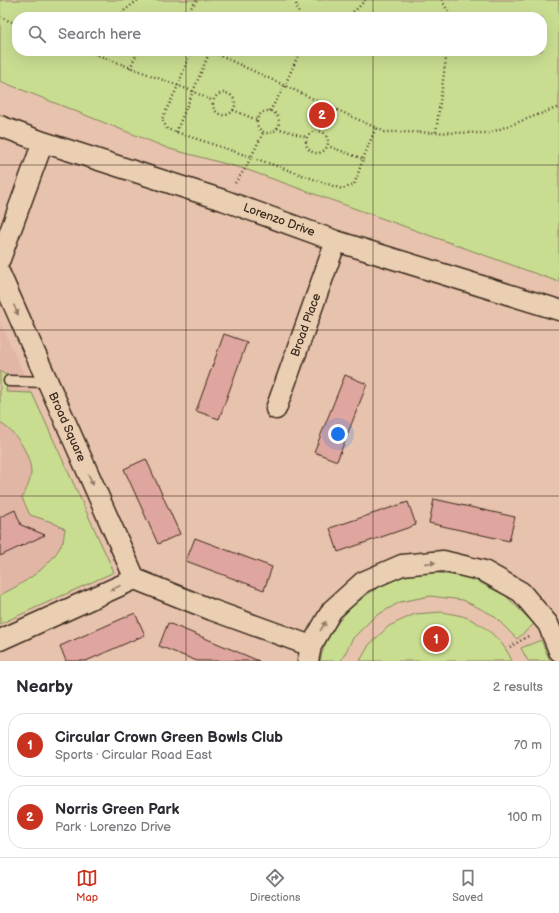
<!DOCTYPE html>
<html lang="en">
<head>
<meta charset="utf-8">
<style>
	body { margin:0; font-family:"Balsamiq Sans",sans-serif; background:#f7f7f7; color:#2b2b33 }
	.you { position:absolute; left:338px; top:434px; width:14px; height:14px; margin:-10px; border:3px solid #fff; border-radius:50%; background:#1a73e8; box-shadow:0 0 0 6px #1a73e833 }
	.badge { display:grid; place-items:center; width:26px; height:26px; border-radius:50%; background:#c8321e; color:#fff; font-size:13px; font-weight:700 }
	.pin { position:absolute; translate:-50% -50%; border:2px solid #fff; box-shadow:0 1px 4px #0006 }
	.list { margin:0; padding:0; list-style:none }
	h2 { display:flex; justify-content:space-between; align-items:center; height:52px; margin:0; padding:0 16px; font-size:17px }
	h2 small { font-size:13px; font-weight:400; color:#7c7c81 }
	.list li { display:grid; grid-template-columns:26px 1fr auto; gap:12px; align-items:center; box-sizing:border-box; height:64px; margin:0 8px 8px; padding:0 8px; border:1px solid #e1e1e2; border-radius:16px }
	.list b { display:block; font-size:15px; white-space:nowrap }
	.list p { margin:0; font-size:13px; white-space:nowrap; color:#7c7c81 }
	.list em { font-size:13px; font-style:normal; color:#7c7c81 }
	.icon { flex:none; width:22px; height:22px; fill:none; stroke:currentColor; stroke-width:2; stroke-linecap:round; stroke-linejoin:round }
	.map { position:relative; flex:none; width:559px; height:661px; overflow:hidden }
	.search { position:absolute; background:#fff; box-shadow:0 4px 16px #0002; left:12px; right:12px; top:12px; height:44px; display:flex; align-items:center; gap:10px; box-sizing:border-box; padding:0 14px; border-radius:16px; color:#7c7c81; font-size:15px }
	.sheet { height:196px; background:#fff }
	nav { display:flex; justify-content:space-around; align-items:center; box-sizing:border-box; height:56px; border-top:1px solid #e1e1e2; background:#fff; font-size:11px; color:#7c7c81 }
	nav a { display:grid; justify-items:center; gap:2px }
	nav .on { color:#c8321e }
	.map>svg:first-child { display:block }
	.built { fill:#e2b6a5 }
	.green { fill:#c9dd91; stroke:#828458; fill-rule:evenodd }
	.building { fill:#dfa59f; stroke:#3b2a1e }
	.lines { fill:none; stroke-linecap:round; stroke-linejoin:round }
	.lane-casing { stroke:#3b2a1e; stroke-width:13 }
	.street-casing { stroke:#3b2a1e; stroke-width:23 }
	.path { stroke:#3b2a1e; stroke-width:2.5; stroke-dasharray:1 3; stroke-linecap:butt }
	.lane { stroke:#eacfb2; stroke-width:10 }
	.street { stroke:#eacfb2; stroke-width:20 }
	.oneway { fill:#927c68 }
	.grid { fill:none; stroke:#3b2a1e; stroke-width:1; stroke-opacity:0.55 }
	.labels { text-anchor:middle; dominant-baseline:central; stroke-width:3; stroke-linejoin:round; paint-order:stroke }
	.street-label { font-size:12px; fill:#3b2a1e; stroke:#eacfb2 }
</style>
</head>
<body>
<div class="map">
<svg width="559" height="661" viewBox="0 0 559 661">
	<rect width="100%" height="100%" fill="#e7c2ac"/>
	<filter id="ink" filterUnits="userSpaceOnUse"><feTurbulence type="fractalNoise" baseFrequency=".025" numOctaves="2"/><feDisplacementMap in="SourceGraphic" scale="8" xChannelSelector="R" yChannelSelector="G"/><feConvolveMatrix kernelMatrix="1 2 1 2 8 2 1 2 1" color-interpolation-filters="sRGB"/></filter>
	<g filter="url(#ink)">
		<path class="built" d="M0,322l114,250 -114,52z"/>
		<path class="green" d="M0,0h559v282l-314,-113 -75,-20 -170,-68zM17,17h525v34h-525z
			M0,371l4,3 4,1 -2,17 26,1 82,179 -114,52v-29c23,-11 53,-29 63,-54 1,-3 1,-8 2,-12l-13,-7 -22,-7 -8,-17c4,-8 9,-17 9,-26 -1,-19 -15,-40 -31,-49z
			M432,572l39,6 35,18 28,28 -17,15 -24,-24 -30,-15 -33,-4 -30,6 -26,15 -21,21 -12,23h-21c8,-38 41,-68 76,-82 11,-5 25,-5 36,-7z
			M442,612c9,2 20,3 28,7 17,8 35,24 42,42h-152l9,-16 20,-19 26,-12z
			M541,640l9,21h-22l-7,-13z"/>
		<path class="building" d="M224,334l23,8 -28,77 -23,-8z
			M345,375l22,9 -30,77 -23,-9z
			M146,459l34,75 -22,10 -34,-75z
			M434,499l81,18 -6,24 -80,-18z
			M408,502l8,23 -78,27 -8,-24z
			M15,510l6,15 24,10 -45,21v-39z
			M195,538l77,29 -8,23 -78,-29z
			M135,613l10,22 -59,26h-20l-6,-15z
			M168,623l39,16 52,22h-62l-38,-15z"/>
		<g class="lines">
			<g class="lane-casing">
				<path id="lane" d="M9,381l39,1"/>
			</g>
			<g class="street-casing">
				<path id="street" d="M0,126l43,16 180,58 113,41 223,69
					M0,259l43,-117
					M0,274l135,305 -135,61
					M276,409l60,-168
					M135,579l77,31 99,36
					M308,661l3,-15 21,-36 31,-28 39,-17 41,-4 41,10 37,21 27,32 11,27"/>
			</g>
			<path class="path" d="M295,0l5,17
				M442,0l9,17
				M0,17l17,7
				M119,17l6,-7 13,-10
				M184,17l13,-17
				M347,17l11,-9 7,-8
				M87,51l105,40 21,10
				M191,51l-13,35 -16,33 5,10 84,28 91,32 12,-4 9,-26 -35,-13
				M98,55l2,-4
				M130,68l8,-17
				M213 104a11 11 0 1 1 22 0a11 11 0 1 1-22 0Z
				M233,110l24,10
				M270,111l15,-26 15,-34
				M257 122a11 11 0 1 1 22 0a11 11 0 1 1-22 0Z
				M277,128l29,9
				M306 142a11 11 0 1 1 22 0a11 11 0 1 1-22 0Z
				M176,132l34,-81 175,81 104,1 70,-26
				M436,132l11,-81
				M363,159l13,-32
				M235,183l10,-14 19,-38
				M510,647l20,-12"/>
			<use href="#lane" class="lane"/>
			<use href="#street" class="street"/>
		</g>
		<defs><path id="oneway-solid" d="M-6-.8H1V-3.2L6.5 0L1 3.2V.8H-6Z"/></defs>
		<g class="oneway">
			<use href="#oneway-solid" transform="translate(16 310) rotate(66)"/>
			<use href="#oneway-solid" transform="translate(91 480) rotate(66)"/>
			<use href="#oneway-solid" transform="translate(430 563) rotate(-5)"/>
			<use href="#oneway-solid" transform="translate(115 588) rotate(156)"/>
			<use href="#oneway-solid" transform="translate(323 626) rotate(-59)"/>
		</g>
	</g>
	<path class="grid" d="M186,0v17M373,0v17M186,51v610M373,51v610M0,165h559M0,330h559M0,496h559"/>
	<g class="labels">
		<g class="street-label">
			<text transform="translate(279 220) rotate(20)">Lorenzo Drive</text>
			<text transform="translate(306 325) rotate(-70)">Broad Place</text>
			<text transform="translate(67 427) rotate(66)">Broad Square</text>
		</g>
	</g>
</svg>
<div class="you"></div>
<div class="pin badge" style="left:436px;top:639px">1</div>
<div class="pin badge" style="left:322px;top:115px">2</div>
<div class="search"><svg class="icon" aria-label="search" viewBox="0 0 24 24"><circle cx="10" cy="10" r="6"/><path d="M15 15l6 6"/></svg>Search here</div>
</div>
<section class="sheet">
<h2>Nearby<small>2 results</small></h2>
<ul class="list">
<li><span class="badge">1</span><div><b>Circular Crown Green Bowls Club</b><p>Sports · Circular Road East</p></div><em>70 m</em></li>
<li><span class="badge">2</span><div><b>Norris Green Park</b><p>Park · Lorenzo Drive</p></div><em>100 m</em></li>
</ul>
</section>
<nav>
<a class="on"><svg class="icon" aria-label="map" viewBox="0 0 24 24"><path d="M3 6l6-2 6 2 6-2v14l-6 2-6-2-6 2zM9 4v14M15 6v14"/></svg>Map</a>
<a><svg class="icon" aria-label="directions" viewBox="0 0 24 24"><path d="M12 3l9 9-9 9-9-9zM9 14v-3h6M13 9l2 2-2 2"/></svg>Directions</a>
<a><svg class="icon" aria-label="saved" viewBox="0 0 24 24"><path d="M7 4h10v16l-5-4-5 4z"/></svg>Saved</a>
</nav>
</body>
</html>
